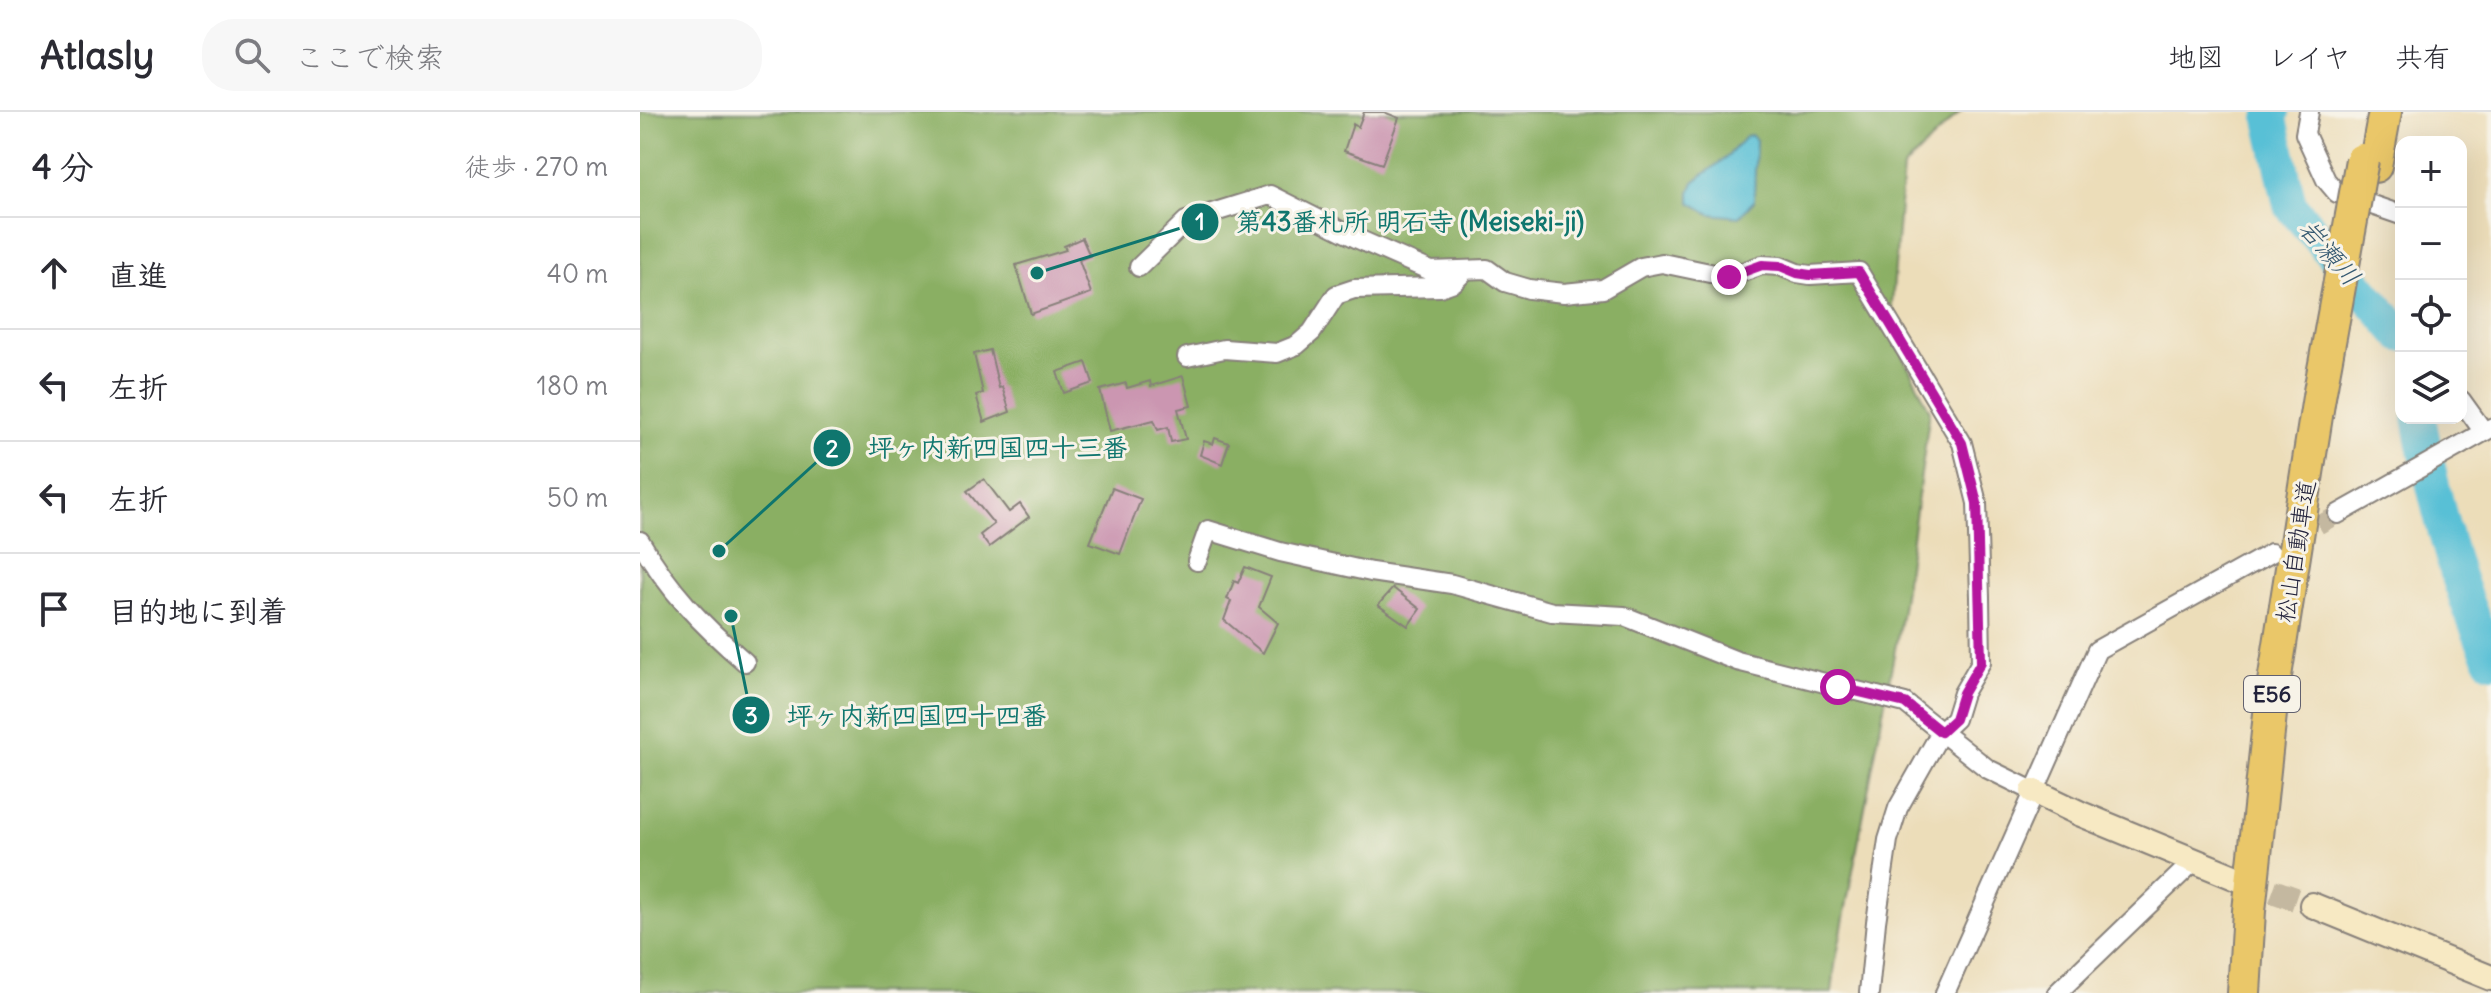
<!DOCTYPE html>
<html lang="ja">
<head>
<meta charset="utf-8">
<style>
	body { margin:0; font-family:Delius,"Klee One",sans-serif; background:#f7f7f7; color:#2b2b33 }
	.controls { position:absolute; right:24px; top:24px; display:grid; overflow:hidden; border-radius:16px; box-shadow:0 8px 32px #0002 }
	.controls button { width:72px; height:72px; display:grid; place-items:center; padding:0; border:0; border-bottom:2px solid #e1e1e2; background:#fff; color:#2b2b33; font:40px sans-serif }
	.stop { position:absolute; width:24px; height:24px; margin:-18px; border:6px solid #b5179e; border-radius:50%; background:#fff }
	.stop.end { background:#b5179e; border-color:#fff; box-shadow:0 2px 8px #0008 }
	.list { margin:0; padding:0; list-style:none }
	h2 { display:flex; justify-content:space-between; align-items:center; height:104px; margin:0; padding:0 32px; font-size:34px }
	h2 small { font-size:26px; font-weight:400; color:#7c7c81 }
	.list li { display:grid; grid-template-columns:52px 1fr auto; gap:24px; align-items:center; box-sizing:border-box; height:112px; padding:0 32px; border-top:2px solid #e1e1e2 }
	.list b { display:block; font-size:30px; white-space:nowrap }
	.list em { font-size:26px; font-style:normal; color:#7c7c81 }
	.icon { flex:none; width:44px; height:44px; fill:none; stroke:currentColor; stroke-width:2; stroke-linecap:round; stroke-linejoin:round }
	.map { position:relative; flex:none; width:1851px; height:881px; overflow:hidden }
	header { display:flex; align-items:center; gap:48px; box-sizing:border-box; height:112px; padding:0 40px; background:#fff; border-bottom:2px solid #e1e1e2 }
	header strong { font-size:38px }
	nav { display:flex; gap:44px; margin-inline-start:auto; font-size:28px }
	.search { width:560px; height:72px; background:#f7f7f7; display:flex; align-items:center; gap:20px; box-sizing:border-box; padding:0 28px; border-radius:32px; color:#7c7c81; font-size:30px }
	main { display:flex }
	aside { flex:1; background:#fff }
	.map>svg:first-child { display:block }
	.forest { fill:#8aaf64; stroke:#566850; stroke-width:2 }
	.water { fill:#59c0d6; stroke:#3e7188; stroke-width:2 }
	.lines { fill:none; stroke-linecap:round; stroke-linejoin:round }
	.river { stroke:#59c0d6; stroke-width:34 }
	.building { fill:#cb96b1 }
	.street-tunnel { stroke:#c4b8a0; stroke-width:18; stroke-dasharray:18 9; stroke-linecap:butt }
	.secondary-tunnel { stroke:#c4b8a0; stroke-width:24; stroke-dasharray:24 12; stroke-linecap:butt }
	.street-casing { stroke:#87807a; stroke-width:22 }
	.secondary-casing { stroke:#87807a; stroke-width:28 }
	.highway-casing { stroke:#87807a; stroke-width:36 }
	.street { stroke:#fff; stroke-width:18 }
	.secondary { stroke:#f7e9c3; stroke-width:24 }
	.highway { stroke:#eac769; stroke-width:32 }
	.highway-bridge-casing { stroke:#87807a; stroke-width:36; stroke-linecap:butt }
	.highway-bridge { stroke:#eac769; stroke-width:32 }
	.route { stroke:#b5179e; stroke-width:10 }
	.labels { text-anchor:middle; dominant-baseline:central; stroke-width:6; stroke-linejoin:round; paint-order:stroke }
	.shield { fill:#f7f3e8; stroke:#62616f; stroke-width:2 }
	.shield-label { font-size:22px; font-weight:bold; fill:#22223b }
	.street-label { font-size:24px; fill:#22223b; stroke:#f7f3e8 }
	.water-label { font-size:26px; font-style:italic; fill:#355971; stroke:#f7f3e8 }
	.leader { fill:none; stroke:#0f766e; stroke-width:3 }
	.callout-dot { fill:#0f766e; stroke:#f7f3e8; stroke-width:3 }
	.mark-label { font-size:24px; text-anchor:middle; font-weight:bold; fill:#fff }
	.callout-label { font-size:26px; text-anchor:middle; font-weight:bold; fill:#0f766e; stroke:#f7f3e8; stroke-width:6; stroke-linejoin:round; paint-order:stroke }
</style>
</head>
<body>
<header>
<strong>Atlasly</strong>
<div class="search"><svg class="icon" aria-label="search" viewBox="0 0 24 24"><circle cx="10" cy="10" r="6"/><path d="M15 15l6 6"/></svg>ここで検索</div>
<nav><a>地図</a><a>レイヤ</a><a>共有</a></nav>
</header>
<main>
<aside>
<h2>4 分<small>徒歩 · 270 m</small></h2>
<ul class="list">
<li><svg class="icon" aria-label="ahead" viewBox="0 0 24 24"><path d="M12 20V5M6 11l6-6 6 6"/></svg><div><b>直進</b></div><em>40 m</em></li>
<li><svg class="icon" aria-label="left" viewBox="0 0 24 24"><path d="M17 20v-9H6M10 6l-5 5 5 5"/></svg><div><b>左折</b></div><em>180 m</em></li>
<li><svg class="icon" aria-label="left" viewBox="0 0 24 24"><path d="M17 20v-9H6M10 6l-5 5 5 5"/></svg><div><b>左折</b></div><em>50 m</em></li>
<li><svg class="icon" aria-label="arrive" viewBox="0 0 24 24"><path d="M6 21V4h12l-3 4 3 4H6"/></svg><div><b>目的地に到着</b></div></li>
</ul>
</aside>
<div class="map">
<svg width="1851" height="881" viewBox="0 0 1851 881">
	<rect width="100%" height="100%" fill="#f7f3e8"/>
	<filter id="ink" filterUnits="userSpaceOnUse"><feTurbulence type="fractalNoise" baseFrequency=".0125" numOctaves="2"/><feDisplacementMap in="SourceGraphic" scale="16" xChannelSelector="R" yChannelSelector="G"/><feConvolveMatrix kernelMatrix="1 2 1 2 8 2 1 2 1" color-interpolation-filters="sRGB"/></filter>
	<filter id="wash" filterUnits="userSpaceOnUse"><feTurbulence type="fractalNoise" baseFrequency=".006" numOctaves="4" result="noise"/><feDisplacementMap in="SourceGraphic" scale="32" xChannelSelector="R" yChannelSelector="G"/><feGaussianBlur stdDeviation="1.8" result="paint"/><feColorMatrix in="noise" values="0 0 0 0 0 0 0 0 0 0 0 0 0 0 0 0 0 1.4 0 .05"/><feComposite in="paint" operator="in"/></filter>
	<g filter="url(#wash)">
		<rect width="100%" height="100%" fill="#ecddb9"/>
		<path class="forest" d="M0,0h1320l-57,56 -13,161 40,82 -30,212 -65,342 -3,28h-1192z"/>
		<path class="water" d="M1111,23l5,5 -2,61 -15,16 -29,-3 -20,-12v-10l4,-10 34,-26 17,-19z"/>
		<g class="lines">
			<path class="river" d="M1633,0l-2,7 19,86 111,130
				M1779,306c15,82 36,167 72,242"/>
		</g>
		<g id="blocks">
			<path class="building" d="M724,0h20l15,6 -17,46 -38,-13 9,-27 5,3z
				M442,126l8,18 -11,4 12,33 -60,21 -15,-49 50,-15 -2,-4z
				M350,238l9,38 3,-1 8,25 -26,10 -8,-27 7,-2 -9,-39z
				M446,250l7,21 -29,10 -7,-21z
				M543,264l8,30 -13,3 8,30 -15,3 -3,-15 -10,3 -4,-10 -44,11 -10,-41 26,-7 1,5 23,-7 1,5z
				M575,326l14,5 -7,21 -22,-9 4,-14 9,3z
				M344,367l25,33 11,-8 9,13 -40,30 -9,-12 14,-11 -27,-33z
				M472,376l29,11 -21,55 -30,-11z
				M605,455l26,10 -12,30 19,16 -15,30 -39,-33 7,-19 -4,-2 7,-18 4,2z
				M753,476l27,21 -12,17 -30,-21z"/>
		</g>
	</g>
	<g filter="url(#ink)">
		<use href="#blocks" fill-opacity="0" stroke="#87807a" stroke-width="2"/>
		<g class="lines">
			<path class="street-tunnel" d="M1655,427l43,-25"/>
			<path class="secondary-tunnel" d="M1599,767l73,26"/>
			<g class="street-casing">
				<path id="street" d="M1669,0l-4,22 21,46 11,13 64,22
					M499,155l47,-46 84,-26 88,44 73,32 56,-2 18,13 24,7 35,4 39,-4 38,-22 21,-4 67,14 33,-12 18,1 17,7 13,2 49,-3 103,171 15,60 3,94 1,65 -18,31 -8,26 -14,13 -43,76 -10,32 -12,82 -7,71
					M547,245l37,-8 53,4 20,-8 15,-13 24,-37 18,-6 86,-2 14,-5 12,-12
					M1821,288l23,32
					M1698,402l153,-86
					M0,429c29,50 62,84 105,121
					M557,449l11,-31 72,22 91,20 81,12 100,28 72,4 113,45 168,42 83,66 45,22
					M1305,881l152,-343 174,-97
					M1417,881l137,-132"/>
			</g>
			<g class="secondary-casing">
				<path id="secondary" d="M1393,679l48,23 158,65
					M1672,793l179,73"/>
			</g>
			<g class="highway-casing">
				<path id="highway" d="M1735,54l10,-54
					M1604,881l5,-82 23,-216 47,-298"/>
			</g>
			<use href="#street" class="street"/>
			<use href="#secondary" class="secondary"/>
			<use href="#highway" class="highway"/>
			<g class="highway-bridge-casing">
				<path id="highway-bridge" d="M1679,285l43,-237"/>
			</g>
			<use href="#highway-bridge" class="highway-bridge"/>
		</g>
	</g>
	<g class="lines" filter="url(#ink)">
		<path class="route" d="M1089,165l33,-12 18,1 17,7 13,2 49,-3 103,171 15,60 4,159 -18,31 -8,26 -14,13 -36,-29 -67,-16"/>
	</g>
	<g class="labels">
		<rect class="shield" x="1604" y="564" width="56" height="36" rx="6"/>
		<g class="shield-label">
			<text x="1632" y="582">E56</text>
		</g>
		<g class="street-label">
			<text transform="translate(1655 439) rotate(-81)">松山自動車道</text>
		</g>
		<g class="water-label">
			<text transform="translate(1690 140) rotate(49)">岩瀬川</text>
		</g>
	</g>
	<path class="leader" d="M397 161L560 110M79 439L192 336M91 504L111 603"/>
	<g class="callout-dot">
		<circle cx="397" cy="161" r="8"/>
		<circle cx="79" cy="439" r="8"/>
		<circle cx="91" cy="504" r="8"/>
		<circle cx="560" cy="110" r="20"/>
		<circle cx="192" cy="336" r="20"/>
		<circle cx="111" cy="603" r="20"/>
	</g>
	<g class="mark-label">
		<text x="560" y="118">1</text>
		<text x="192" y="345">2</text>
		<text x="111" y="612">3</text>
	</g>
	<g class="callout-label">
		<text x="770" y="119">第43番札所 明石寺 (Meiseki-ji)</text>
		<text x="358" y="345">坪ヶ内新四国四十三番</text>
		<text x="277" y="613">坪ヶ内新四国四十四番</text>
	</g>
</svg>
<div class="controls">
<button>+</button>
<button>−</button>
<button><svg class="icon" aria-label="locate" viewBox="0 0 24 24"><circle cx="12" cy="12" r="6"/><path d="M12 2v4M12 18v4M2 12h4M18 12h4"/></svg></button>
<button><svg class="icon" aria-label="layers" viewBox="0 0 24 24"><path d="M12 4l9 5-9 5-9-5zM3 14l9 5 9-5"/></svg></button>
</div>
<div class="stop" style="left:1198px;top:575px"></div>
<div class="stop end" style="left:1089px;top:165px"></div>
</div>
</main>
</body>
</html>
